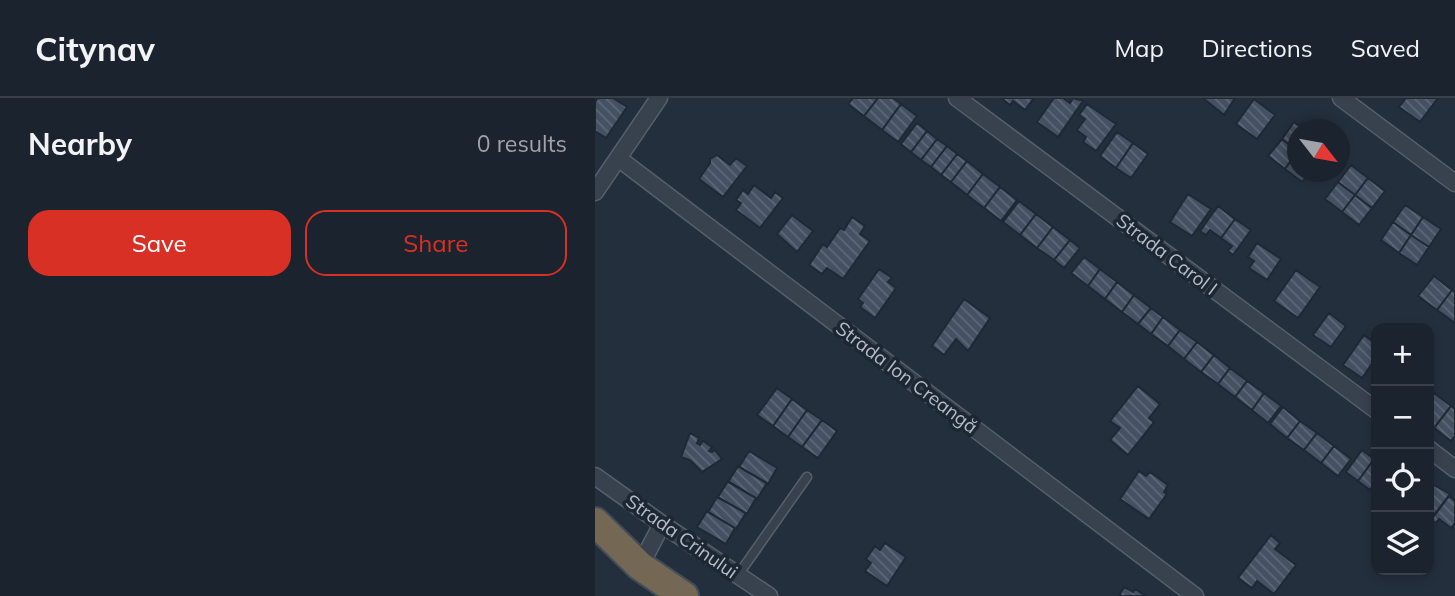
<!DOCTYPE html>
<html lang="en">
<head>
<meta charset="utf-8">
<style>
	body { margin:0; font-family:Mulish,sans-serif; background:#282f3a; color:#f1f3f6 }
	.controls { position:absolute; right:21px; bottom:21px; display:grid; overflow:hidden; border-radius:14px; box-shadow:0 4px 10px #0003 }
	.controls button { width:63px; height:63px; display:grid; place-items:center; padding:0; border:0; border-bottom:2px solid #39404a; background:#1b232e; color:#f1f3f6; font:35px sans-serif }
	.compass { position:absolute; left:692px; top:21px; width:63px; height:63px; border-radius:50%; background:#1b232e; box-shadow:0 4px 10px #0003; rotate:121deg }
	.list { margin:0; padding:0; list-style:none }
	h2 { display:flex; justify-content:space-between; align-items:center; height:91px; margin:0; padding:0 28px; font-size:30px }
	h2 small { font-size:23px; font-weight:400; color:#a0a4aa }
	.actions { display:flex; gap:14px; padding:21px 28px }
	.actions a { flex:1; padding:16px 0; border:2px solid #d93025; border-radius:21px; text-align:center; font-size:24px; color:#d93025 }
	.actions .main { background:#d93025; color:#fff }
	.icon { flex:none; width:38px; height:38px; fill:none; stroke:currentColor; stroke-width:2; stroke-linecap:round; stroke-linejoin:round }
	.map { position:relative; flex:none; width:860px; height:498px; overflow:hidden }
	header { display:flex; align-items:center; gap:42px; box-sizing:border-box; height:98px; padding:0 35px; background:#1b232e; border-bottom:2px solid #39404a }
	header strong { font-size:33px }
	nav { display:flex; gap:38px; margin-inline-start:auto; font-size:24px }
	main { display:flex }
	aside { flex:1; background:#1b232e }
	.map>svg:first-child { display:block }
	.building { fill:url(#building-back-hatch); stroke:#1f2835; stroke-width:2 }
	.lines { fill:none; stroke-linecap:round; stroke-linejoin:round }
	.lane-casing { stroke:#565f6c; stroke-width:11 }
	.street-casing { stroke:#565f6c; stroke-width:19 }
	.highway-casing { stroke:#434c59; stroke-width:32 }
	.lane { stroke:#38414e; stroke-width:8 }
	.street { stroke:#38414e; stroke-width:16 }
	.highway { stroke:#746855; stroke-width:28 }
	.labels { text-anchor:middle; dominant-baseline:central; stroke-width:7; stroke-linejoin:round; paint-order:stroke }
	.street-label { font-size:19px; fill:#b4bcc9; stroke:#1d2633 }
</style>
</head>
<body>
<header>
<strong>Citynav</strong>
<nav><a>Map</a><a>Directions</a><a>Saved</a></nav>
</header>
<main>
<aside>
<h2>Nearby<small>0 results</small></h2>
<ul class="list">
</ul>
<div class="actions"><a class="main">Save</a><a>Share</a></div>
</aside>
<div class="map">
<svg width="860" height="498" viewBox="0 0 860 498">
	<defs>
		<pattern id="building-back-hatch" width="6" height="6" patternUnits="userSpaceOnUse" patternTransform="scale(1.75)"><rect width="6" height="6" fill="#455162"/><path d="M-1 5l2 2M0 0l6 6M5-1l2 2" fill="none" stroke="#5d6877"/></pattern>
	</defs>
	<rect width="100%" height="100%" fill="#242f3e"/>
	<path class="building" d="M3,0h15l14,9 -21,31 -11,-7v-29z
		M258,0h25l-14,18 -16,-12z
		M283,0h15l8,6 -19,26 -18,-14z
		M406,0h33l-9,12 -12,-9 -3,4z
		M459,0h9l7,5 3,-5 10,3 -25,36 -21,-15z
		M608,0h32l-11,17z
		M811,0h32l-18,24 -21,-15z
		M659,1l21,16 -18,24 -21,-15z
		M306,6l16,12 -19,26 -16,-12z
		M492,6l29,20 -20,27 -13,-9 3,-5 -9,-7 8,-11 -6,-4z
		M699,24l11,8h-8v21l-15,-12z
		M322,25l10,8 -16,21 -10,-8z
		M332,33l10,8 -16,21 -10,-8z
		M522,34l16,11 -17,25 -16,-12z
		M342,41l10,7 -16,21 -10,-7z
		M687,41l15,12 -12,18 -17,-13z
		M538,45l15,11 -17,24 -15,-10z
		M352,48l10,8 -16,21 -10,-8z
		M702,55v19h14l-9,10 -17,-13z
		M362,56l10,7 -16,21 -10,-7z
		M122,57l13,10 6,-7 11,8 -24,31 -24,-18 11,-16v-4z
		M372,63l16,13 -16,21 -16,-13z
		M756,67l17,13 -13,17 -17,-13z
		M388,76l17,13 -16,21 -17,-13z
		M773,80l17,13 -13,17 -17,-13z
		M743,84l17,13 -13,17 -17,-13z
		M159,87l17,13 4,-6 8,6 -23,30 -24,-18 5,-7 -5,-3 7,-10 5,4z
		M405,89l17,13 -16,21 -17,-13z
		M593,96l23,15 -19,27 -22,-14z
		M760,97l17,13 -13,17 -17,-13z
		M424,103l17,13 -16,21 -17,-13z
		M810,107l18,12 -12,18 -18,-13z
		M623,108l17,13 -14,19 -11,-8 -4,5 -6,-4z
		M441,116l17,13 -16,21 -17,-13z
		M197,117l21,16 -16,21 -20,-18z
		M257,119l13,9 -5,8 10,7 -27,38 -16,-11 -5,6 -13,-9 14,-21 4,3 13,-19 4,2z
		M828,119l18,12 -12,18 -18,-12z
		M640,121l16,11 -18,25 -5,-4 4,-5 -11,-8z
		M798,124l18,13 -12,18 -18,-13z
		M458,129l17,13 -16,20 -17,-12z
		M816,137l18,12 -12,18 -18,-12z
		M475,142l10,8 -16,20 -10,-8z
		M662,145l24,16 -14,21 -18,-12 5,-7 -6,-4z
		M489,159l16,12 -12,17 -17,-13z
		M284,171l13,9 -4,4 8,6 -21,30 -15,-11 3,-4 -5,-4z
		M505,171l17,13 -12,17 -17,-13z
		M701,172l24,17 -22,31 -24,-17z
		M839,178l18,14 -15,20 -19,-14z
		M522,184l17,13 -12,17 -17,-13z
		M857,192l3,2v31l-18,-13z
		M539,197l17,13 -13,16 -16,-12z
		M369,201l26,19 -22,33 -12,-12 -12,16 -12,-9z
		M556,210l12,9 -12,17 -13,-10z
		M734,215l17,13 -15,21 -18,-12z
		M568,219l17,13 -12,16 -17,-12z
		M585,232l17,12 -13,17 -16,-13z
		M769,237l12,9v14l-14,20 -19,-13z
		M602,244l17,13 -13,17 -17,-13z
		M619,257l16,13 -12,16 -17,-12z
		M635,270l17,13 -12,16 -17,-13z
		M652,283l17,12 -12,17 -17,-13z
		M543,288l22,18 -11,14 5,4 -26,33 -18,-15 10,-12 -10,-7z
		M182,290l15,11 -19,27 -16,-11z
		M669,295l17,13 -13,17 -16,-13z
		M839,295l17,13 -17,22 -5,-4v-24z
		M197,301l15,11 -19,27 -15,-11z
		M856,308l4,3v27l-4,5 -17,-13z
		M688,309l17,14 -13,17 -17,-14z
		M212,312l15,10 -20,27 -14,-10z
		M227,322l15,11 -19,27 -16,-11z
		M705,323l17,12 -13,17 -17,-12z
		M95,335l9,5 -2,5 3,2 3,-4 9,6 -3,4 3,1 3,-2 7,9 -20,13 -12,-12 -9,-3z
		M722,335l17,13 -13,17 -17,-13z
		M739,348l17,13 -13,17 -17,-13z
		M767,352l12,9 -16,22 -12,-9z
		M154,353l28,17 -9,16 -29,-17z
		M779,361l2,22 -6,9 -12,-9z
		M143,368l29,17 -10,16 -29,-17z
		M544,373l7,5 4,-4 18,13 -4,7 3,2 -18,25 -29,-20z
		M133,383l28,17 -9,16 -29,-17z
		M837,386l18,10 -16,21 -5,-4v-23z
		M854,398l6,5v22l-4,5 -12,-9 -3,4 -5,-3z
		M122,399l29,16 -10,16 -28,-17z
		M112,413l28,17 -9,16 -29,-17z
		M676,437l9,8 -5,6 21,16 -22,29 -17,-13 -5,7 -14,-10z
		M290,445l21,14 -19,29 -22,-15 6,-8 -5,-4 9,-13 5,4z
		M529,489l9,5 2,-3 11,7h-27z"/>
	<g class="lines">
		<g class="lane-casing">
			<path id="lane" d="M143,477l69,-98"/>
		</g>
		<g class="street-casing">
			<path id="street" d="M362,0l419,312
				M746,0l114,85
				M23,60l577,438
				M0,94l64,-94
				M834,351l26,20
				M0,378l67,48 107,72
				M45,468l22,-42"/>
		</g>
		<g class="highway-casing">
			<path id="highway" d="M0,424l45,44 44,30"/>
		</g>
		<use href="#lane" class="lane"/>
		<use href="#street" class="street"/>
		<use href="#highway" class="highway"/>
	</g>
	<g class="labels">
		<g class="street-label">
			<text transform="translate(572 156) rotate(37)">Strada Carol I</text>
			<text transform="translate(312 279) rotate(37)">Strada Ion Creangă</text>
			<text transform="translate(87 438) rotate(35)">Strada Crinului</text>
		</g>
	</g>
</svg>
<div class="controls">
<button>+</button>
<button>−</button>
<button><svg class="icon" aria-label="locate" viewBox="0 0 24 24"><circle cx="12" cy="12" r="6"/><path d="M12 2v4M12 18v4M2 12h4M18 12h4"/></svg></button>
<button><svg class="icon" aria-label="layers" viewBox="0 0 24 24"><path d="M12 4l9 5-9 5-9-5zM3 14l9 5 9-5"/></svg></button>
</div>
<svg class="compass" viewBox="-18 -18 36 36"><path d="M0-13l5 13h-10z" fill="#e53935"/><path d="M0 13l5-13h-10z" fill="#a0a4aa"/></svg>
</div>
</main>
</body>
</html>
